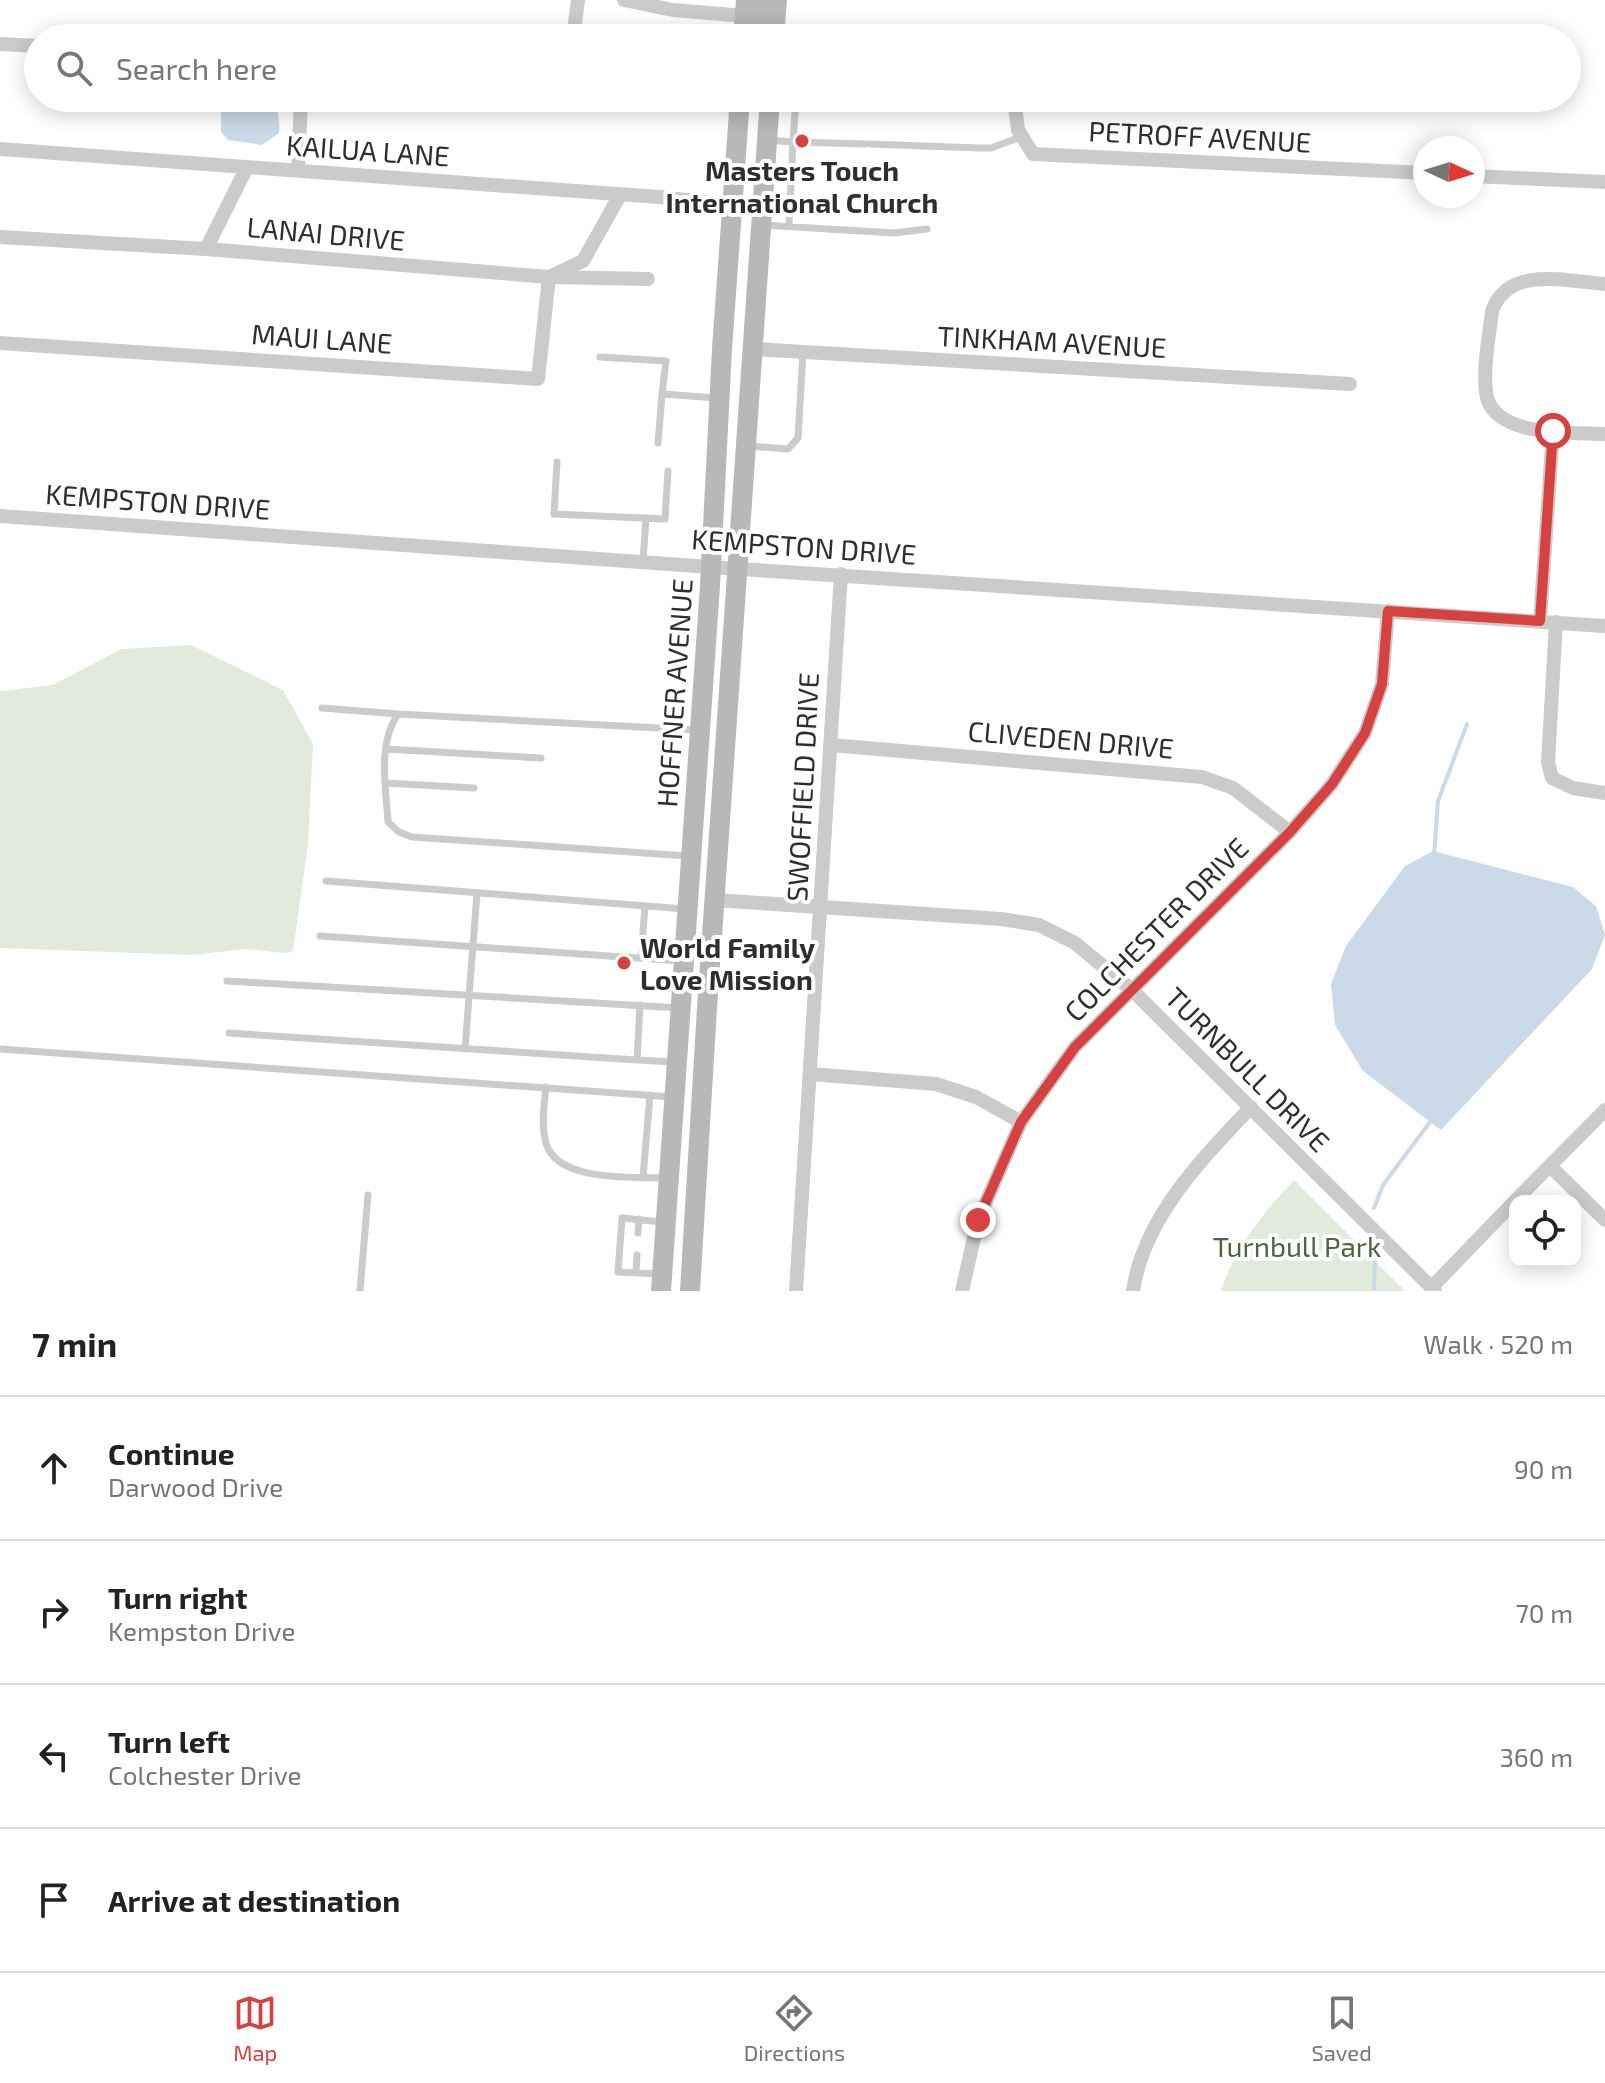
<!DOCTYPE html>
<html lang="en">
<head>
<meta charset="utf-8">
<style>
	body { margin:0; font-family:"Exo 2",sans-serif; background:#f6f6f6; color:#222 }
	.controls { position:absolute; right:24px; bottom:24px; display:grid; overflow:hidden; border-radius:16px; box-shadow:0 4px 20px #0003 }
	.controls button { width:72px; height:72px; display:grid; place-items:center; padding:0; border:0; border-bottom:2px solid #e0e0e0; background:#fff; color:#222; font:40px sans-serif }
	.compass { position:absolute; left:1413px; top:136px; width:72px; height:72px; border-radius:50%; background:#fff; box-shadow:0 4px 20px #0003; rotate:94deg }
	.stop { position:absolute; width:24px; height:24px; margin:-18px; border:6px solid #d5423f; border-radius:50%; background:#fff }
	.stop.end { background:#d5423f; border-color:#fff; box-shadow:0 2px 8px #0008 }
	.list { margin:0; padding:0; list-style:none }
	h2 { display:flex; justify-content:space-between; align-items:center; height:104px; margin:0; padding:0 32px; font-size:34px }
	h2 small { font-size:26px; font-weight:400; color:#767676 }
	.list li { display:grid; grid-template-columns:52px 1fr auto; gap:24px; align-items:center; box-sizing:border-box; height:144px; padding:0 32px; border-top:2px solid #e0e0e0 }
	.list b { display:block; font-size:30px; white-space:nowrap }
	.list p { margin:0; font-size:26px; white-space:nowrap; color:#767676 }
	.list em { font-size:26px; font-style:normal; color:#767676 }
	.icon { flex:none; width:44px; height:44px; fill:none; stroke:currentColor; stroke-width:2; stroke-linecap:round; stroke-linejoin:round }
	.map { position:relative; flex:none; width:1605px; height:1291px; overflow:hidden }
	.search { position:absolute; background:#fff; box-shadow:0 4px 20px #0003; left:24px; right:24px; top:24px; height:88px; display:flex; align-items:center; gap:20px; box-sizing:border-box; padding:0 28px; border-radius:44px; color:#767676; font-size:30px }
	.sheet { height:680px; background:#fff }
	nav { display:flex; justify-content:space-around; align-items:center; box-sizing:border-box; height:112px; border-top:2px solid #e0e0e0; background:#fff; font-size:22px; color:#767676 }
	nav a { display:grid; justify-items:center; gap:4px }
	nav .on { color:#d5423f }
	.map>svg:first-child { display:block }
	.green { fill:#e2eadc }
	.water { fill:#cadae8 }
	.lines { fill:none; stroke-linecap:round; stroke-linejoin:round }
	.stream { stroke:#cadae8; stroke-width:4 }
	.service { stroke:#cbcbcb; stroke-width:7 }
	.minor { stroke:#cbcbcb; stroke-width:14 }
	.secondary { stroke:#b8b8b8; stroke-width:20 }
	.route { stroke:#d5423f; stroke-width:10 }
	.poi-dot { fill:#d5423f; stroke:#fff; stroke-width:3 }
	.labels { text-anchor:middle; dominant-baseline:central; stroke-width:8; stroke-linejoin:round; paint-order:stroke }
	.street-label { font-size:28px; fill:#2e2e2e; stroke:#fff }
	.poi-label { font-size:28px; font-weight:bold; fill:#2e2e2e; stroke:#fff }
	.park-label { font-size:28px; fill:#4d653f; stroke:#fff }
</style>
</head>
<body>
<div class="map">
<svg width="1605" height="1291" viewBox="0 0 1605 1291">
	<rect width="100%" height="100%" fill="#fff"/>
	<path class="green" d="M191,645l92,45 30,54 -5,100 -15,107 -9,2 -38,-4 -55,6 -191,-7v-257l53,-6 68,-36z
		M1294,1180l111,111h-184c14,-45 42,-77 73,-111z"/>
	<path class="water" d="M221,98h57c-3,13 3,22 1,35l-17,12 -34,-5 -7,-8z
		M1433,851l140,36 23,19 9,29 -13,34 -151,161 -78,-59 -28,-46 -4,-41 15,-38 59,-80z"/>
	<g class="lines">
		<path class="stream" d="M1434,856l4,-55 29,-77
			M1374,1208l9,-23 50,-67
			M1374,1291l1,-33"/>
		<path class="service" d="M602,98l110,7 25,6
			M796,98l-3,44 72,2
			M769,140l24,2 -4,83
			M870,144l109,4h12l30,-11
			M762,225l132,8 33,-4
			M600,357l66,4 -4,33
			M658,443l4,-49 55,4
			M747,446l41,3 10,-11 5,-86
			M557,462l-3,52 111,5 3,-48
			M643,561l3,-43
			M322,708l76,6
			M386,749l155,9
			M386,783l88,5
			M688,856l-276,-19 -13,-5 -11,-10c-2,-34 -11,-78 10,-108l299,16
			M326,881l359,28
			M320,936l361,25
			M641,958l4,-52
			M227,981l453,27
			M229,1033l408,27 3,-55
			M0,1049l672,48
			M465,1049l12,-156
			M637,1060l37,2
			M546,1087c-2,19 -5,37 0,56 10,39 88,34 119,35
			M643,1177l7,-82
			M638,1233l1,-14
			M636,1273l1,-18
			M659,1274l-41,-2 4,-54 41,4
			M360,1291l8,-96"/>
		<path class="minor" d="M624,0l49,10 72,6
			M573,38l5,-38
			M0,44l38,2
			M1014,98l4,32 15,24 392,19
			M0,149l659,48 73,8
			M298,170l3,-72
			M1473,176l132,6
			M0,237l206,12 343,28 99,2
			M206,249l41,-82
			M1605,284c-39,-3 -97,-19 -113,27 -3,26 -9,55 -6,81 5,46 85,40 119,42
			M0,343l538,36 11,-102 34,-16 37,-66
			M752,349l598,35
			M0,516l710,51 895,59
			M1540,621l13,-190
			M1556,622l-8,140 4,16 21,10 32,5
			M831,745l371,32 31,11 57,44
			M715,900l286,19 38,6 36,18 57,47 303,301
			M810,1074l126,10 40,13 45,25
			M1550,1166l55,54
			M1515,1201l90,-91
			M1431,1288l84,-87
			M796,1291l45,-717
			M962,1291l16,-71 43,-98 54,-75 215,-215 42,-48 33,-51 17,-49 6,-73
			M1133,1291c11,-74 69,-132 118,-184"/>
		<path class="secondary" d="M757,0l-1,15 14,23
			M743,38l3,-38
			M774,38l3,-38
			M661,1291l49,-705 12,-237 18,-251
			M690,1291l17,-283 63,-910"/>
	</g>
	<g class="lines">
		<path class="route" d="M978,1220l43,-98 54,-75 215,-215 42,-48 33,-51 17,-49 6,-73 152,10 13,-190"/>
	</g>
	<g class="poi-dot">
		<circle cx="802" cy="141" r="8"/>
		<circle cx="624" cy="963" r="8"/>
	</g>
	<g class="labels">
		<g class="street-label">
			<text transform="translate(1200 136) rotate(3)">PETROFF AVENUE</text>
			<text transform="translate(368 150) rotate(4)">KAILUA LANE</text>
			<text transform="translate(326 233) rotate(5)">LANAI DRIVE</text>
			<text transform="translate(322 338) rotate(4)">MAUI LANE</text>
			<text transform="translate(1052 341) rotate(3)">TINKHAM AVENUE</text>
			<text transform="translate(158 501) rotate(4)">KEMPSTON DRIVE</text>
			<text transform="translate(804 546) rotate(4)">KEMPSTON DRIVE</text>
			<text transform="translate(674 693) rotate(-86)">HOFFNER AVENUE</text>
			<text transform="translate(1071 739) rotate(5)">CLIVEDEN DRIVE</text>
			<text transform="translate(802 787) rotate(-87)">SWOFFIELD DRIVE</text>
			<text transform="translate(1156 929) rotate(-45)">COLCHESTER DRIVE</text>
			<text transform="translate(1248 1069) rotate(45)">TURNBULL DRIVE</text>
		</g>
		<g class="poi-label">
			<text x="802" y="170">Masters Touch<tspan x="802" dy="32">International Church</tspan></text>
			<text x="640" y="947" text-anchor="start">World Family<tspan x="640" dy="32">Love Mission</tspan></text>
		</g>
		<g class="park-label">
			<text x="1297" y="1246">Turnbull Park</text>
		</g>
	</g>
</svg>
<div class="controls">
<button><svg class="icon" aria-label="locate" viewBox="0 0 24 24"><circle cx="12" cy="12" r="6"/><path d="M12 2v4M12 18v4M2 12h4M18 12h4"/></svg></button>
</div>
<svg class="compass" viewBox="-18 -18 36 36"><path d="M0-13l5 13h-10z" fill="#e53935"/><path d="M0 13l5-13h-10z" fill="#767676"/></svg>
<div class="stop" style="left:1553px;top:431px"></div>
<div class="stop end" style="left:978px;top:1220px"></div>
<div class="search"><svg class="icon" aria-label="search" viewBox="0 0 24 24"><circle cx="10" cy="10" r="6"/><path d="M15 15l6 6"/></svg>Search here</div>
</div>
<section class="sheet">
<h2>7 min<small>Walk · 520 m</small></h2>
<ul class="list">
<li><svg class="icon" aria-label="ahead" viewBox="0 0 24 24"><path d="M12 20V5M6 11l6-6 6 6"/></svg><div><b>Continue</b><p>Darwood Drive</p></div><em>90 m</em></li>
<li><svg class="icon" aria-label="right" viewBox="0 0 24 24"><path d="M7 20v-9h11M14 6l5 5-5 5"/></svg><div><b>Turn right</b><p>Kempston Drive</p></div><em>70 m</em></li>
<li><svg class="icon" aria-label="left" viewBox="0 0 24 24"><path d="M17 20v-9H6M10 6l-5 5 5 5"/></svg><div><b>Turn left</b><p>Colchester Drive</p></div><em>360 m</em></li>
<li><svg class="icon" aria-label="arrive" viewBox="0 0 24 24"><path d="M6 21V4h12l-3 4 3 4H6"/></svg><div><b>Arrive at destination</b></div></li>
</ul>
</section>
<nav>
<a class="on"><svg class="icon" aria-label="map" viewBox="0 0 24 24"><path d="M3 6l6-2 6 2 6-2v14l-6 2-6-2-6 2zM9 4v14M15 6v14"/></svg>Map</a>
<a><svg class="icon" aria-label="directions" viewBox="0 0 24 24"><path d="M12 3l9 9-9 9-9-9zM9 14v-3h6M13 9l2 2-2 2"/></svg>Directions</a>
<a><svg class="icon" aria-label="saved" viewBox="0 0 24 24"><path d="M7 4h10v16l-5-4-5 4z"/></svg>Saved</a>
</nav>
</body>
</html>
